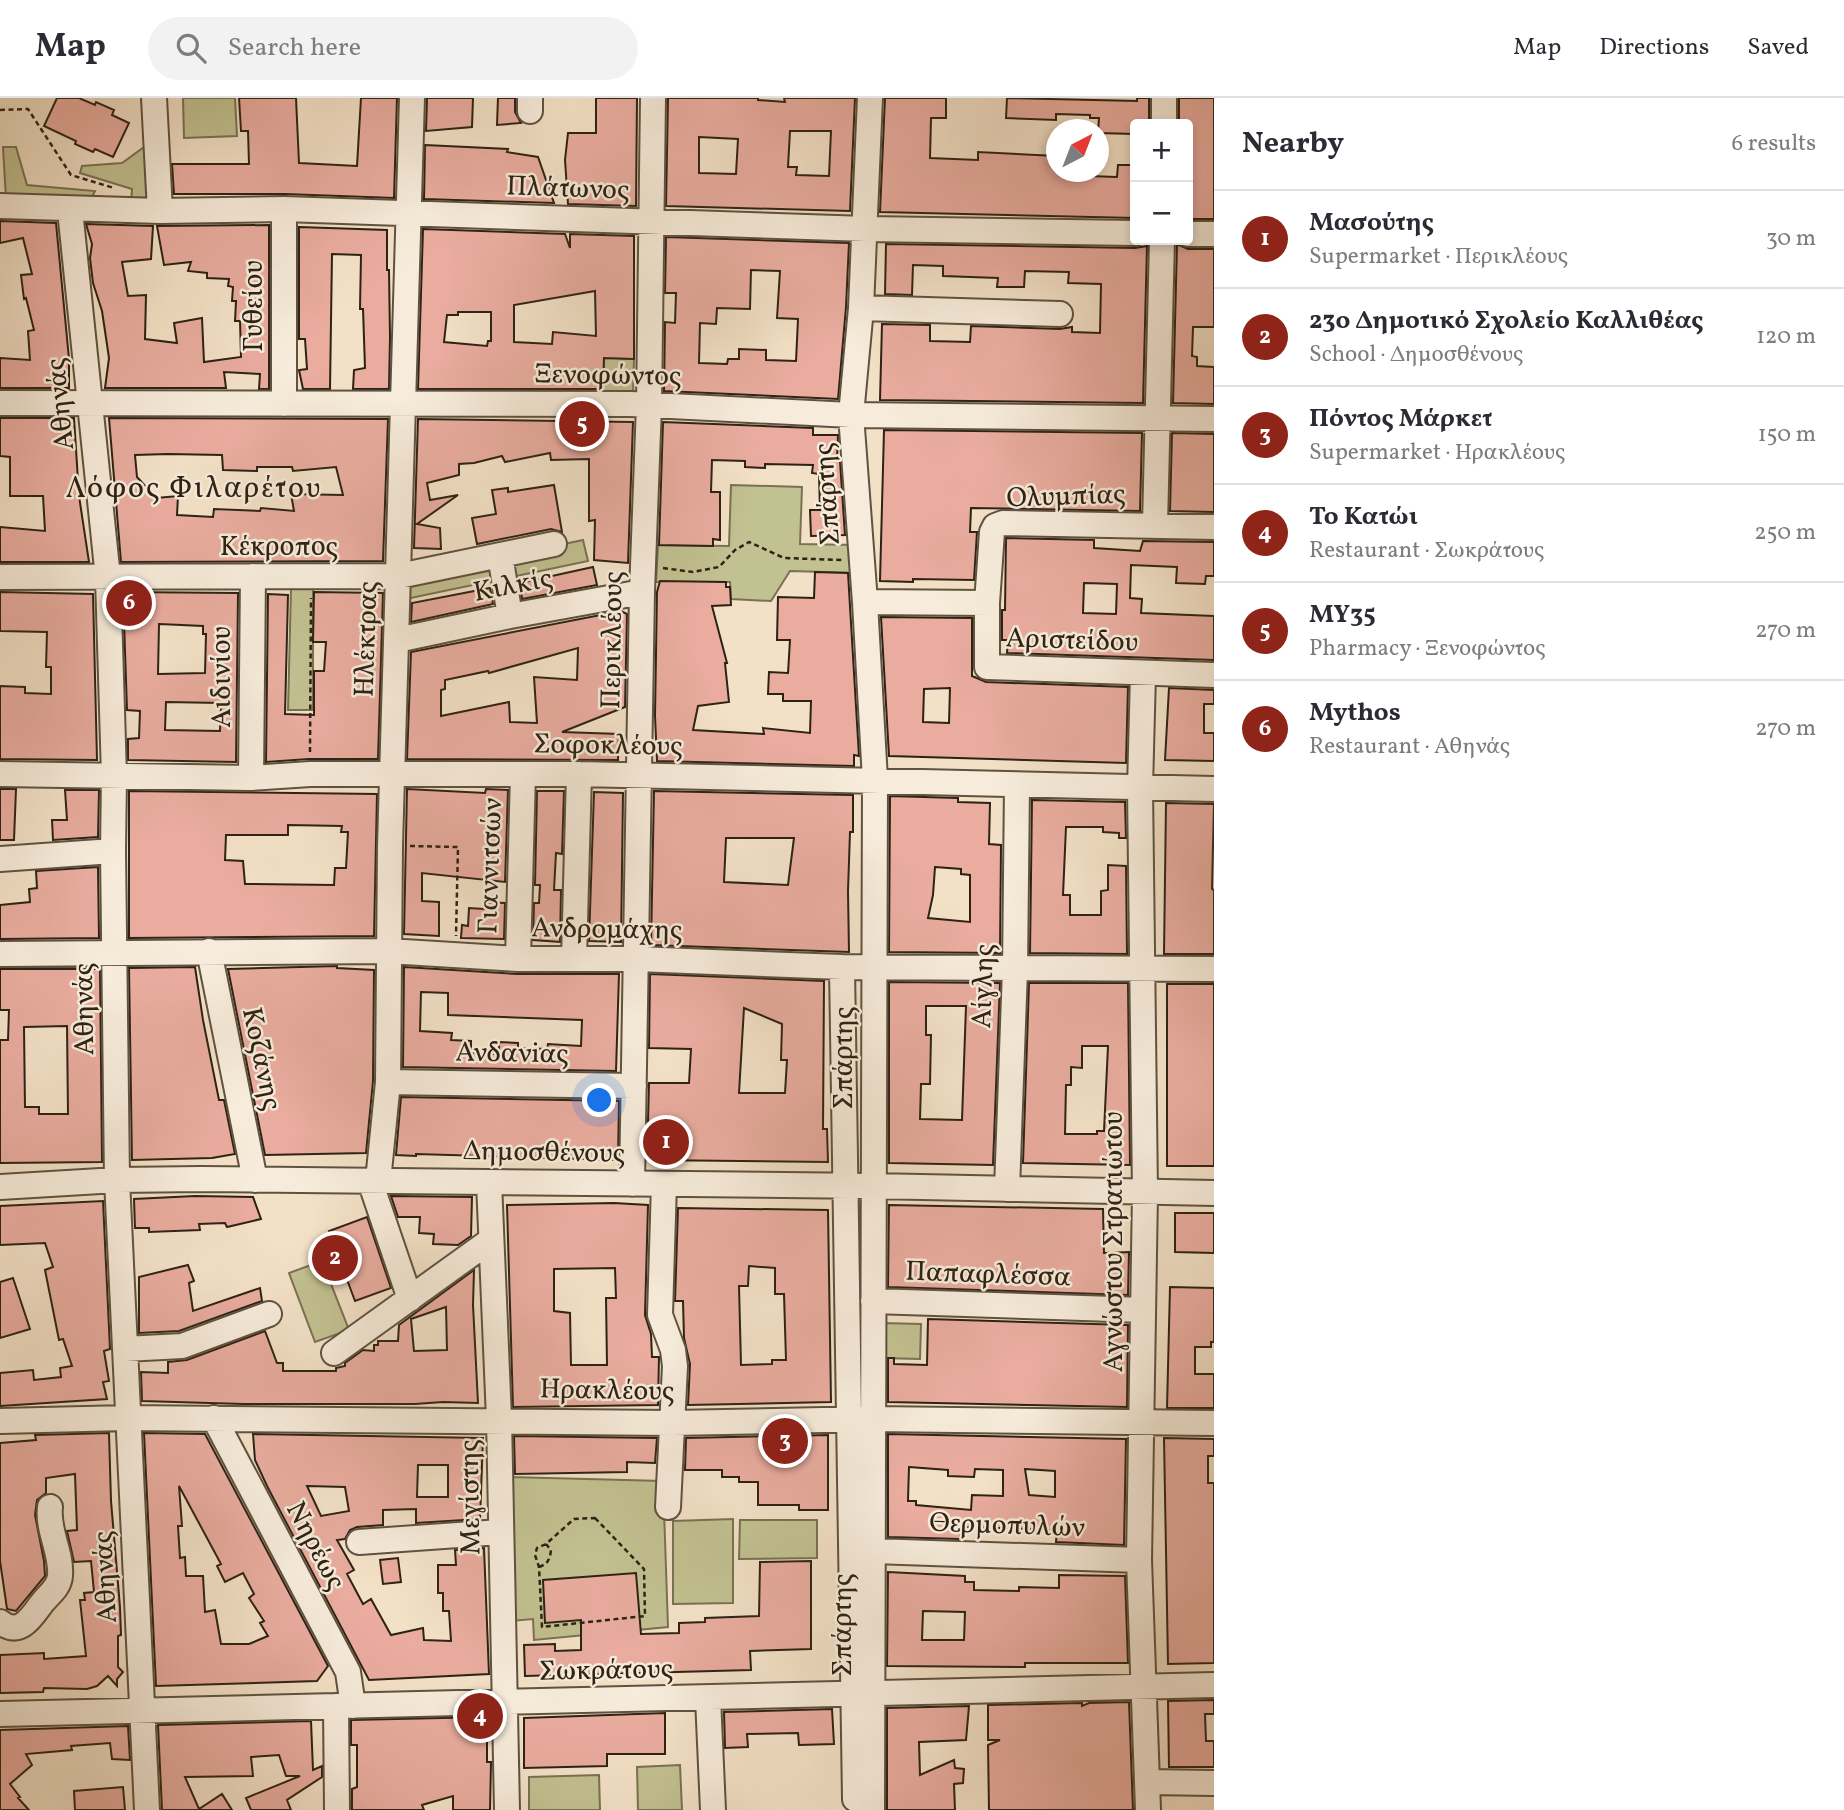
<!DOCTYPE html>
<html lang="en">
<head>
<meta charset="utf-8">
<style>
	body { margin:0; font-family:Vollkorn,serif; background:#f2f2f3; color:#2b2b33 }
	.controls { position:absolute; right:21px; top:21px; display:grid; overflow:hidden; border-radius:7px; box-shadow:0 4px 10px #0003 }
	.controls button { width:63px; height:63px; display:grid; place-items:center; padding:0; border:0; border-bottom:2px solid #e1e1e2; background:#fff; color:#2b2b33; font:35px sans-serif }
	.compass { position:absolute; left:1046px; top:21px; width:63px; height:63px; border-radius:50%; background:#fff; box-shadow:0 4px 10px #0003; rotate:42deg }
	.you { position:absolute; left:600px; top:1003px; width:24px; height:24px; margin:-18px; border:5px solid #fff; border-radius:50%; background:#1a73e8; box-shadow:0 0 0 10px #1a73e833 }
	.badge { display:grid; place-items:center; width:46px; height:46px; border-radius:50%; background:#8f2418; color:#fff; font-size:23px; font-weight:700 }
	.pin { position:absolute; translate:-50% -50%; border:4px solid #fff; box-shadow:0 2px 7px #0006 }
	.list { margin:0; padding:0; list-style:none }
	h2 { display:flex; justify-content:space-between; align-items:center; height:91px; margin:0; padding:0 28px; font-size:30px }
	h2 small { font-size:23px; font-weight:400; color:#7c7c81 }
	.list li { display:grid; grid-template-columns:46px 1fr auto; gap:21px; align-items:center; box-sizing:border-box; height:98px; padding:0 28px; border-top:2px solid #e1e1e2 }
	.list b { display:block; font-size:26px; white-space:nowrap }
	.list p { margin:0; font-size:23px; white-space:nowrap; color:#7c7c81 }
	.list em { font-size:23px; font-style:normal; color:#7c7c81 }
	.icon { flex:none; width:38px; height:38px; fill:none; stroke:currentColor; stroke-width:2; stroke-linecap:round; stroke-linejoin:round }
	.map { position:relative; flex:none; width:1214px; height:1712px; overflow:hidden }
	header { display:flex; align-items:center; gap:42px; box-sizing:border-box; height:98px; padding:0 35px; background:#fff; border-bottom:2px solid #e1e1e2 }
	header strong { font-size:33px }
	nav { display:flex; gap:38px; margin-inline-start:auto; font-size:24px }
	.search { width:490px; height:63px; background:#f2f2f3; display:flex; align-items:center; gap:18px; box-sizing:border-box; padding:0 24px; border-radius:38px; color:#7c7c81; font-size:26px }
	main { display:flex }
	aside { flex:1; background:#fff }
	.map>svg:first-child { display:block }
	.green { fill:#c2c191; stroke:#787252; stroke-width:2 }
	.building { fill:#e9ac9f; stroke:#2e2214; stroke-width:2; fill-rule:evenodd }
	.lines { fill:none; stroke-linecap:round; stroke-linejoin:round }
	.minor-casing { stroke:#5f5241; stroke-width:28 }
	.path { stroke:#2e2214; stroke-width:2.5; stroke-dasharray:5 3.5; stroke-linecap:butt }
	.minor { stroke:#f7ecdb; stroke-width:24 }
	.labels { text-anchor:middle; dominant-baseline:central; stroke-width:5; stroke-linejoin:round; paint-order:stroke }
	.street-label { font-size:28px; fill:#2e2214; stroke:#f7ecdb }
	.neighbourhood-label { font-size:30px; letter-spacing:2px; fill:#2e2214; stroke:#f7ecdb }
</style>
</head>
<body>
<header>
<strong>Map</strong>
<div class="search"><svg class="icon" aria-label="search" viewBox="0 0 24 24"><circle cx="10" cy="10" r="6"/><path d="M15 15l6 6"/></svg>Search here</div>
<nav><a>Map</a><a>Directions</a><a>Saved</a></nav>
</header>
<main>
<div class="map">
<svg width="1214" height="1712" viewBox="0 0 1214 1712">
	<rect width="100%" height="100%" fill="#f3e1c7"/>
	<filter id="stains"><feTurbulence type="fractalNoise" baseFrequency=".00286" numOctaves="4"/><feColorMatrix values="0 0 0 0 .2 0 0 0 0 .09 0 0 0 0 .02 0 0 0 .5 -.17"/></filter>
	<radialGradient id="worn" r=".72"><stop offset=".6" stop-color="#630" stop-opacity="0"/><stop offset="1" stop-color="#630" stop-opacity=".3"/></radialGradient>
	<path class="green" d="M183,0h52l2,38 -53,2z
		M151,44l1,62 -21,-2 1,-13 -52,-16 2,-7 40,-3z
		M3,49h13l11,38 68,6 -7,13 -82,-5z
		M604,260l30,1 -1,36h-30z
		M731,387l71,2 -2,57 57,1 2,28 -69,-2 -19,30 -40,-2 -1,-17h-74l2,-37 71,1z
		M583,442l5,21 -187,39v-21z
		M291,491h22v121h-25z
		M322,1163l27,69 -34,12 -26,-69z
		M881,1225l40,1 -1,35 -40,-1z
		M510,1379l153,4 5,146 -134,13 -1,-21 -22,2z
		M733,1421v84l-60,1v-83z
		M740,1422h77v38l-78,1z
		M680,1667l2,45h-44l-1,-43z
		M599,1677l1,35h-71v-33z"/>
	<path class="building" d="M57,0h22l16,7 1,-3 18,8 -2,5 17,8 -16,34 -18,-8 -2,3 -18,-8 1,-3 -32,-15z
		M239,0h57l3,65 58,3 4,-68h36l-3,100 -109,-4h-111l-2,-30h77l-1,-33h-7z
		M427,0h46l-1,29 -46,4z
		M498,0h17v14l6,11 -24,2z
		M596,0h41l-1,108 -68,-2 -3,-44 3,-27h28z
		M668,0h90v2l27,2 -1,-4h71l-5,113 -184,-5zM790,33h41l-2,45 -33,-1 1,-8h-9zM699,39l39,2 -2,35 -37,-1z
		M885,0h61v20h-15l-1,40 48,2v-8l78,4v16h5v3l56,2 1,-12h17v53l-255,-6z
		M1007,0l130,3v-3h12v26h-14v10l-37,-1 1,-15h-9v-3l-34,-1v6l-50,-2z
		M1179,0h35v121h-26v-95h-9z
		M425,47l83,4 -1,3 31,5 16,46 -130,-4z
		M0,123l56,2 13,136v29h-69v-30l30,2 -2,-29 6,-1 -8,-32 -2,1 -3,-24 11,-1 -9,-36 -23,5z
		M86,126l67,2 -2,33 -29,3 6,34 18,-1 -1,44 32,4 -3,-20 28,-5 2,44 37,-5 -1,-36h-5l1,-20h-4l1,-14 -5,-1 1,-7 -22,-1v-5l-19,-2 3,-9 -27,3 -7,-39 112,-1v164h-10l1,-15 -36,-2 2,16h-121l4,-30 -7,-47 -9,-28 -3,-25 2,-14z
		M299,129l88,3v40h2l1,67 -1,52h-36l1,-19 11,-2 -2,-59h-3l1,-54 -29,-1 -2,135h-27l-4,-19 8,-1 -2,-30h-6z
		M423,131l142,5 5,14v-14l64,2v123l-30,-1 -1,31h-185zM595,193l1,45 -43,-4 -1,12 -38,-2v-37zM458,214h33v29h-3l-1,5 -43,-4 3,-27h11z
		M666,139l183,6 -3,64 -8,92 -174,-8 1,-69 10,1 1,-30h-11zM751,172l29,1 -3,47 21,1 -2,42 -30,-1v-10l-27,-1v10h-11l-1,5 -28,-1 1,-40 16,1 1,-16 33,1z
		M886,146l249,4 12,-2 -4,157 -263,-3 2,-76 48,1v16l40,1 1,-16 89,3 12,-2v5l28,1 1,-49 -33,-1 1,-11 -44,-1 -1,16h-27l1,-9 -55,-2v-10l-30,-1 -1,30 -27,-1z
		M1177,146l11,5h26v78h-21l-1,29 5,1v9l17,1v37l-41,-1z
		M0,320h74l5,78 10,66h-89v-35l45,4 -2,-35h-33v-39l-10,-1z
		M109,320l279,1 -5,142 -262,1zM168,356l54,1 1,15 34,1v-4h35l1,4 43,-4 7,28 -52,-1 3,17 -33,-3 -1,3 -46,-2 -1,8 -36,-2 1,-19 -22,2 -19,-21 -2,-22z
		M418,321l215,3 -5,141 -34,-3 1,-40 -6,1v-62l-38,1 -1,-7 -45,9 -3,-6 -28,7 -15,1v11l-32,8 3,17 28,-5 -41,29 23,4 1,21 -27,-1z
		M663,324l150,6v7h25l-1,26h3l5,74 -34,1 -1,-26h10l-1,-36 -7,-1 1,-8 -48,-1v4l-20,-1v-6l-33,-1 -1,32h9v48l-7,-1v7l-54,-1z
		M884,332l258,3 -2,78 -169,-3 -1,24h7l-3,48 -61,-1v3l-33,-1z
		M1172,335l42,1v78l-44,-1z
		M554,387l8,47 -11,-3 -74,15 -5,-26 24,-4 -4,-24 16,-2v4z
		M1006,440l88,2v8l46,3 3,-10 71,1v34h-8l-1,8 -29,-1 1,-16 -46,-2 -1,33 12,1 -1,14 73,3v44l-207,-7 1,-13h-6v-30h3zM1084,485l33,1 -1,30 -33,-1z
		M593,469l4,18 -75,14 -2,-16z
		M815,474l33,1 11,183 -5,-1v11l-197,-5 -2,-45 2,-124 3,-11 66,1v5h4l1,18 -19,1 15,57h-2l4,39 -31,4 -5,24 71,4 -1,-6 47,5 1,-32h-28v-7h-15l1,-22 19,1 2,-33h-13l1,-43 36,1z
		M490,490l3,16 -82,18 1,-19z
		M0,494l93,2 4,166 -97,-1v-73l25,1v6l26,1v-27h-5l1,-35 -47,-1z
		M123,494l115,1 -2,169 -108,-2v-21l11,-1 1,-27 -13,-1zM159,526l44,2v8h3l-1,39 -47,1zM166,604l55,1 -1,28 -55,-1z
		M314,494l69,1 -5,166h-69l-43,3 2,-168 20,1 -3,119 29,1v-44h10l2,-29h-13z
		M621,513l6,3 -2,93 -63,25 57,2 -1,26 -211,-1 4,-107zM578,550l-1,32 -43,-3 3,46 -27,-1 -1,-20 -68,14v-26l4,-1v-9l43,-9 1,2z
		M881,519l91,1v58l14,6 142,5 -2,76 -237,-7zM950,590l-1,35 -26,-1 1,-33z
		M1169,590l45,2v14h-10v29h10v28l-49,-1z
		M0,691h16l-2,51h-14z
		M407,691l78,4 1,-4 22,1 -3,92 -83,-9v28l17,1v34l-35,-2z
		M65,692h34l-1,47 -45,3 -1,-20h15z
		M129,693l248,3 -3,142 -245,2zM288,727l54,1 -1,6h7l-2,36h-11l-1,17 -89,-1 -2,-23 -18,-1 1,-25h62z
		M537,693h27l-2,63 -6,-1 -2,37h7l-1,52 -27,-2 1,-37h5l1,-18h-5z
		M654,693l199,4v37h-3l-2,59 1,61 -198,-7zM726,740h68l-6,47 -64,-3z
		M594,694l29,1 -2,149 -32,-1z
		M890,698l68,2v4l32,1 -1,41 12,1 -1,108 -111,-1zM935,769l26,2v5l9,1v47l-42,-4 5,-23z
		M1032,702l93,2 1,36h-7v-5l-16,-1v-5h-37l-3,68h7v20h31v-24l7,-1v-25l18,1 1,88 -97,-1z
		M1166,705l48,1 -2,85 2,1v64h-50z
		M98,769l1,71 -99,1v-34l30,-3 -1,-13 8,-1 -1,-17z
		M484,804l21,1 -1,36 -43,-1 1,-13 6,1 1,-18 15,1z
		M337,868v2l37,2 -1,111 -7,72 -101,2 -37,-186z
		M195,869l8,53 16,80h5l11,54 -23,4 -80,2 -3,-192z
		M404,869l113,7h102l-3,97 -213,-4zM421,894l27,1v22l134,5 -1,26 -33,-2 -1,5 -29,-1v-5l-19,-1v12l-28,-1v-12l-20,-1 1,-7 -32,-2z
		M0,871h100l2,193 -102,1v-123h8l1,-30h-9zM67,928l1,88h-29v-7h-14l-1,-80z
		M650,876l174,7 -1,148h4l1,33 -181,-2 2,-77h40l2,-34 -42,-1zM744,910l38,16 -1,36h6l-2,33h-46z
		M889,884l111,1 -7,182 -104,-2zM926,908h40l-4,114 -42,-1 1,-35h9l1,-49h-5z
		M1029,885h99l2,182 -107,-2zM1082,948h26l-4,85h-7v3h-32l1,-49h5v-18l11,1z
		M1167,886h47v182h-47z
		M401,999l218,4 -1,59 -202,-6v2l-20,-1z
		M195,1098l58,1 8,22 -34,8 -2,-4 -26,1 1,6 -51,2v-4h-14l-1,-29z
		M391,1098l81,1 -1,39 -13,9 -25,-1 1,-10 -15,-1 1,-16h-22z
		M103,1103l7,148 -6,2 5,30 -6,1 4,17 -107,7v-33l33,-3 1,10 27,-3 -1,-9 12,-2 -9,-27 -4,1 -14,-70 8,-3 -8,-24 -45,2v-39z
		M614,1105l34,2 -3,110 6,19 1,23h7l-1,48 -145,2 -6,-202zM615,1170l1,30h-10l1,67h-36l-1,-52 -16,-2v-42z
		M889,1107l214,4 1,44 25,-1 -1,43 -240,-8z
		M678,1110l150,2 3,192 -143,3 2,-41 -6,-26 -1,-37h-8zM749,1168l26,2v26h9l2,66h-14v4l-31,1 -2,-79h9z
		M1175,1115h39v40l-39,-1z
		M367,1119l24,71 -36,13 -26,-70z
		M188,1167l6,16 -5,2 4,28 67,-23 2,13 -83,30 -40,2v-56z
		M474,1172l-1,35 5,98 -35,-1 -28,2h-172l-101,-3 -1,-29 27,1v-11l19,-2 78,-29 12,32h6v8h53v-3l9,-2v-3l18,-13 11,1v-6h4v-4h20l1,-16zM446,1209l1,43 -33,1 -3,-32z
		M13,1180l17,51 -30,9v-56z
		M1170,1189l44,1v54h-3v5h-16v27h19v34h-47z
		M928,1221l200,6 -1,82 -239,-5v-44h6v6l33,1z
		M109,1335l2,68 9,106 1,28 -3,1v31l5,5 -6,7v7l-9,-10 -11,10 -10,3 -43,-1 -1,4 -43,1v-38l44,-2v6l42,-3 -6,-56h5l-1,-7 10,-1 -3,-31 -17,1 -7,-31 10,-1 -2,-56 -29,4v15l-9,7 -2,15 9,46 1,15 -29,35 -9,-2 -7,-48v-118l36,-3 -1,-5z
		M144,1335l61,1 123,232 -11,15 -161,5zM179,1388l42,78 -4,2 8,16 18,-9 11,21 -5,4 15,23 -4,2 8,13 -19,8h-28l-6,-34 -10,2 -2,-36h-17l-1,-19 -5,1 -2,-32h4z
		M253,1336l230,4 -3,81 -64,4v-14l-33,1v15l-26,2 -7,3 -5,9 -8,1 17,30 -7,4 16,30 8,-5 20,36 32,-7 1,12 27,1 -2,-30h-6v-18h-5v-28h18l-1,-15 29,-2 5,126 -120,6 -102,-194 -12,-26zM418,1367h30v32h-31zM307,1388l38,1 4,24 -28,5z
		M888,1336l238,5 -2,106 -68,-3 1,-12 -59,-2 -37,-1 -1,12 -72,-2zM909,1369l39,3v6l26,1 1,-8 28,1v26l-31,-1 -1,15 -55,-5v-4h-8zM1025,1371l30,2v26l-26,-2z
		M828,1337v75h-29v-5h-41v-23h-19v-5h-17v-7h-37l1,-32z
		M514,1338l143,2 -2,25 -28,-1v10l-112,2z
		M1164,1340l50,1v17h-6v27h6v180l-46,1z
		M398,1460l3,24 -18,2 -3,-24z
		M811,1463v88l-61,2 1,19 -226,6 -1,-31 31,-1v7l26,-1v-30l-36,3 -2,-43 93,-7 5,61 38,-1v-10l26,-1v-4l54,-2 1,-54z
		M888,1474l77,4v6h9v8l45,1v-4l40,1v-13l66,1 3,87h-103v4l-138,-1zM923,1513l42,1 -1,28h-42z
		M1214,1602v14h-9l1,27h8v26h-45l-1,-66z
		M1129,1604l4,108h-144l-1,-65 12,-5h-12v-35l94,-2v3l7,-3z
		M969,1608l-3,34 -47,2 1,33 34,-15 1,8 9,1 -1,14 -9,1 1,26h-68v-102z
		M832,1611l2,35 -35,1 -1,-12 -51,1 1,13 -23,1 -1,-36z
		M665,1615v41h-58v12l-83,2v-50z
		M487,1619v45h4l-1,48h-37v-14l-31,9 2,5h-72v-21l5,-2v-42h-6v-25z
		M311,1623l2,49 9,-4v11l-35,23 4,10h-40l-5,-12 54,-22h-14l-7,-21 -28,2 2,19 -68,1 14,32 23,-15 10,16h-70l-4,-85z
		M128,1628l2,34 -18,-1 -2,-16 -39,3 1,4 -46,4 6,11 -22,19 10,13 -2,1 11,12h-29v-80z
		M123,1689l2,23h-50l-1,-19z"/>
	<g class="lines">
		<g class="minor-casing">
			<path id="minor" d="M154,0l6,113
				M870,0l-9,210 -10,107 14,187 10,178 -3,1030
				M530,13v-13
				M1164,26v-26
				M0,108l160,5 124,-2 582,20 269,4
				M70,112l38,368 6,198 -1,75 4,329 30,630
				M1188,136h26
				M861,210l199,6
				M0,305l631,1 220,11 363,4
				M284,306v-195
				M1155,427l7,-285
				M1214,429l-211,-4 -8,3 -3,6 -5,71v64l227,8
				M500,457l10,61
				M0,479l399,-1 155,-32
				M865,504l122,1
				M397,542l113,-24 132,-24
				M1143,576l-3,114 5,405 -6,367 9,250
				M0,676l251,4 59,-4h269l635,15
				M251,680l2,-202
				M0,761l113,-8
				M209,853l46,229
				M0,856l388,-3 130,8h118l206,8 372,2
				M574,860l5,-184
				M518,861l5,-185
				M842,869l13,832
				M388,984l246,4
				M370,1083l40,118
				M378,1083l10,-99 2,-236 22,-748
				M489,1084l10,237 8,391
				M632,1086l10,-592 7,-187 4,-307
				M664,1086l-4,131 13,35 2,16 -7,141
				M0,1089l117,-7 84,-1 672,7 341,7
				M1007,1091l8,-220 2,-184
				M873,1203l270,9
				M125,1251l57,-3 87,-32
				M334,1255l157,-113
				M214,1320l134,254 5,34
				M0,1323l127,-3 545,5 201,-4 341,4
				M359,1444l141,-10
				M873,1453l266,9
				M0,1524c20,15 31,-4 42,-19 7,-9 17,-15 18,-27 2,-24 -13,-45 -10,-69
				M708,1600l5,112
				M336,1608l1,104
				M0,1616l1214,-29
				M1148,1684l66,1"/>
		</g>
		<path class="path" d="M0,12l28,-1 43,66 43,13
			M663,470l30,4 26,-5 16,-17 14,-8 35,16 58,2
			M310,654l1,-154
			M410,748l48,1 -2,89
			M595,1420l49,51 1,47 -103,11 -3,-60 -4,-12 2,-7 9,-4 28,-25z
			M539,1469c9,-3 11,-8 12,-17l-5,-6"/>
		<use href="#minor" class="minor"/>
	</g>
	<g class="labels">
		<g class="street-label">
			<text transform="translate(568 91) rotate(2)">Πλάτωνος</text>
			<text transform="translate(254 208) rotate(-90)">Γυθείου</text>
			<text transform="translate(608 278) rotate(1)">Ξενοφώντος</text>
			<text transform="translate(61 306) rotate(-96)">Αθηνάς</text>
			<text transform="translate(828 396) rotate(-94)">Σπάρτης</text>
			<text transform="translate(1066 399) rotate(-2)">Ολυμπίας</text>
			<text x="279" y="449">Κέκροπος</text>
			<text transform="translate(513 488) rotate(-11)">Κιλκίς</text>
			<text transform="translate(367 541) rotate(-88)">Ηλέκτρας</text>
			<text transform="translate(613 542) rotate(-89)">Περικλέους</text>
			<text transform="translate(1072 543) rotate(2)">Αριστείδου</text>
			<text transform="translate(222 579) rotate(-90)">Αιδινίου</text>
			<text transform="translate(608 648) rotate(1)">Σοφοκλέους</text>
			<text transform="translate(491 768) rotate(-88)">Γιαννιτσών</text>
			<text transform="translate(607 832) rotate(1)">Ανδρομάχης</text>
			<text transform="translate(984 888) rotate(-88)">Αίγλης</text>
			<text transform="translate(85 911) rotate(-91)">Αθηνάς</text>
			<text transform="translate(512 956) rotate(1)">Ανδανiας</text>
			<text transform="translate(844 960) rotate(-90)">Σπάρτης</text>
			<text transform="translate(261 961) rotate(78)">Κοζάνης</text>
			<text transform="translate(544 1055) rotate(1)">Δημοσθένους</text>
			<text transform="translate(1114 1144) rotate(-90)">Αγνώστου Στρατιώτου</text>
			<text transform="translate(988 1177) rotate(2)">Παπαφλέσσα</text>
			<text transform="translate(607 1293) rotate(1)">Ηρακλέους</text>
			<text transform="translate(471 1399) rotate(-91)">Μεγίστης</text>
			<text transform="translate(1007 1428) rotate(2)">Θερμοπυλών</text>
			<text transform="translate(315 1448) rotate(62)">Νηρέως</text>
			<text transform="translate(106 1479) rotate(-93)">Αθηνάς</text>
			<text transform="translate(843 1527) rotate(-90)">Σπάρτης</text>
			<text transform="translate(606 1573) rotate(-1)">Σωκράτους</text>
		</g>
		<g class="neighbourhood-label">
			<text x="194" y="391">Λόφος Φιλαρέτου</text>
		</g>
	</g>
	<rect width="100%" height="100%" filter="url(#stains)"/>
	<rect width="100%" height="100%" fill="url(#worn)"/>
</svg>
<div class="controls">
<button>+</button>
<button>−</button>
</div>
<svg class="compass" viewBox="-18 -18 36 36"><path d="M0-13l5 13h-10z" fill="#e53935"/><path d="M0 13l5-13h-10z" fill="#7c7c81"/></svg>
<div class="you"></div>
<div class="pin badge" style="left:666px;top:1044px">1</div>
<div class="pin badge" style="left:335px;top:1160px">2</div>
<div class="pin badge" style="left:785px;top:1343px">3</div>
<div class="pin badge" style="left:480px;top:1618px">4</div>
<div class="pin badge" style="left:582px;top:326px">5</div>
<div class="pin badge" style="left:129px;top:505px">6</div>
</div>
<aside>
<h2>Nearby<small>6 results</small></h2>
<ul class="list">
<li><span class="badge">1</span><div><b>Μασούτης</b><p>Supermarket · Περικλέους</p></div><em>30 m</em></li>
<li><span class="badge">2</span><div><b>23ο Δημοτικό Σχολείο Καλλιθέας</b><p>School · Δημοσθένους</p></div><em>120 m</em></li>
<li><span class="badge">3</span><div><b>Πόντος Μάρκετ</b><p>Supermarket · Ηρακλέους</p></div><em>150 m</em></li>
<li><span class="badge">4</span><div><b>Το Κατώι</b><p>Restaurant · Σωκράτους</p></div><em>250 m</em></li>
<li><span class="badge">5</span><div><b>MY35</b><p>Pharmacy · Ξενοφώντος</p></div><em>270 m</em></li>
<li><span class="badge">6</span><div><b>Mythos</b><p>Restaurant · Αθηνάς</p></div><em>270 m</em></li>
</ul>
</aside>
</main>
</body>
</html>
